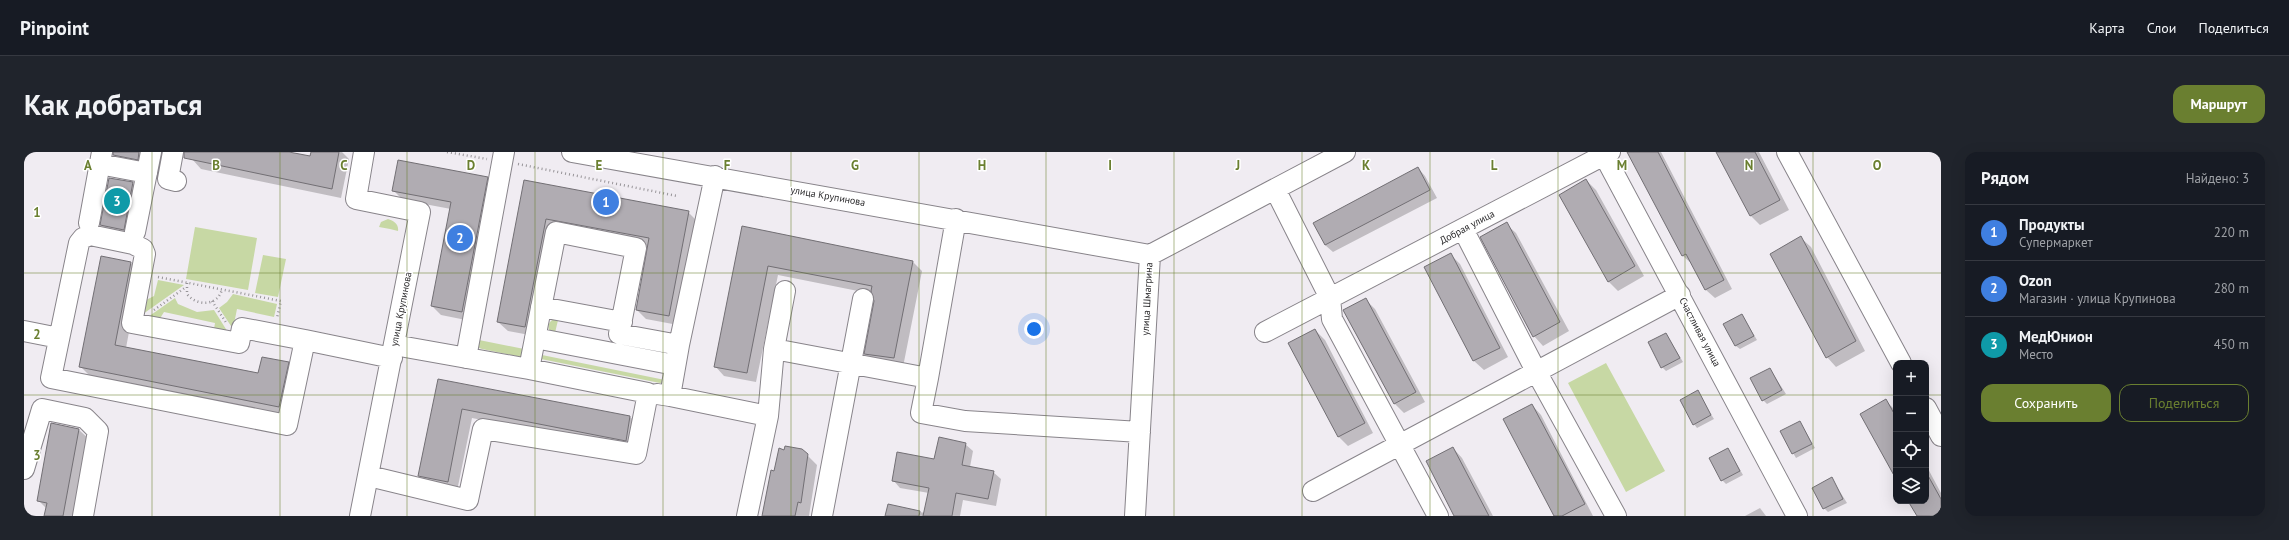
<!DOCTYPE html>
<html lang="ru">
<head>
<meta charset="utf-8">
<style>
	body { margin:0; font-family:"PT Sans",sans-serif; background:#20242c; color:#f1f3f6 }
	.controls { position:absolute; right:12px; bottom:12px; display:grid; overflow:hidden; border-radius:8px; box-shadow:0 4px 16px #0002 }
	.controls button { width:36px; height:36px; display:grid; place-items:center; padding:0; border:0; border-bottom:1px solid #363941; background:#171b24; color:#f1f3f6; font:20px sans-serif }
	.you { position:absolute; left:1010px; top:177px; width:14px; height:14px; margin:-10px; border:3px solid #fff; border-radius:50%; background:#1a73e8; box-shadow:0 0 0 6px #1a73e833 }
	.badge { display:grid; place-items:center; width:26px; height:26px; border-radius:50%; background:#6a7f30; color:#fff; font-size:13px; font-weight:700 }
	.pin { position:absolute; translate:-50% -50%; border:2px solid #fff; box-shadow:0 1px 4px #0006 }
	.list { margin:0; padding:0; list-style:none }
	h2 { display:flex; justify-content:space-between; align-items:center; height:52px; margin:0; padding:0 16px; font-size:17px }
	h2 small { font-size:13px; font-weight:400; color:#9ea1a6 }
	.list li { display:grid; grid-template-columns:26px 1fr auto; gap:12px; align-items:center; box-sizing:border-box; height:56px; padding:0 16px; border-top:1px solid #363941 }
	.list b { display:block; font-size:15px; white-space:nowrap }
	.list p { margin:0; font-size:13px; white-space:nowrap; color:#9ea1a6 }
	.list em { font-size:13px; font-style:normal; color:#9ea1a6 }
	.actions { display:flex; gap:8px; padding:12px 16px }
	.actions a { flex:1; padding:9px 0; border:1px solid #6a7f30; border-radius:12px; text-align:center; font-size:14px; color:#6a7f30 }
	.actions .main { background:#6a7f30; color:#fff }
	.icon { flex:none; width:22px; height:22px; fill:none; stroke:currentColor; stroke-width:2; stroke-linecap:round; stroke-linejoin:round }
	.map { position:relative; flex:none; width:1917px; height:364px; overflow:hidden; border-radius:12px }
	header { display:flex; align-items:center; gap:24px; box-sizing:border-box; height:56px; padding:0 20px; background:#171b24; border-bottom:1px solid #363941 }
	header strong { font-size:19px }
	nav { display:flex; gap:22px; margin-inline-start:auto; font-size:14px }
	.intro { display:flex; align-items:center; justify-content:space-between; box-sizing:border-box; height:96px; padding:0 24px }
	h1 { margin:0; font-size:28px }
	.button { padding:10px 18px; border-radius:12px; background:#6a7f30; color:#fff; font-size:14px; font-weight:700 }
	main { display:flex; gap:24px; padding:0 24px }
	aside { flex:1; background:#171b24; border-radius:12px; box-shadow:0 4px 16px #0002 }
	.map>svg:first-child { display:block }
	.green { fill:#c7d8a4 }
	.shadow { fill:#0003 }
	.building { fill:#b0acb2; stroke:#726f74 }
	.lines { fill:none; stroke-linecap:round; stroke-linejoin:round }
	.minor-casing { stroke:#88848a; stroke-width:22 }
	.path { stroke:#979498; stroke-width:2.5; stroke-dasharray:1 3; stroke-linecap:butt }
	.minor { stroke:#fff; stroke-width:20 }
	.grid { fill:none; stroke:#6a7f30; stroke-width:1; stroke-opacity:0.55 }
	.labels { text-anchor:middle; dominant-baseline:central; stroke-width:3; stroke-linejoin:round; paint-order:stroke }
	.street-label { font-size:10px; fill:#2a292b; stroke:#fff }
	.grid-label { font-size:13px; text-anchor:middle; font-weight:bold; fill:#6a7f30; stroke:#fff; stroke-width:3; stroke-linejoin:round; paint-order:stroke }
</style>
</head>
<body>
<header>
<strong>Pinpoint</strong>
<nav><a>Карта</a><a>Слои</a><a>Поделиться</a></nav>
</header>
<div class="intro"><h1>Как добраться</h1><a class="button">Маршрут</a></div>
<main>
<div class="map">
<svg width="1917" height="364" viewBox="0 0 1917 364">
	<rect width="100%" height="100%" fill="#f0ecf2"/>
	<path class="green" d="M364,67c6,2 11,5 10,12l-8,-2 -15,75 15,-75 -11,-2 2,-5z
		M171,75l62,11 -9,52 -62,-11z
		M239,103l23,4 -8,38 -23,-4z
		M134,128l26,5 -41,29 1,-13 10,-5z
		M209,142l44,10 -3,13 -37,-8 -4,20 -14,-21 8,-6z
		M151,146l3,6 19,8 17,-2 15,24 -15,-5 1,-6 -51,-11 -5,8 -11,-3z
		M535,164l-5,21c-9,-9 -7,-16 5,-21z
		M450,187l55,11 -4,7h-4l-39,-8 -5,-2z
		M518,203l123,25v4l-124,-25z
		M1582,211l59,108 -39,21 -58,-109z"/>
	<path class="shadow" d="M91,0h28l-2,11 -23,-5 -4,-3z
		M169,0h91l27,6 1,-6h30l7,7 -8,39 -140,-29 -9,-10z
		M1613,0h24l71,137 -17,9 -9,-8 -14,-26 -9,-8 -53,-101z
		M1693,0h42l30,58 -29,15 -10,-10z
		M1394,16l7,8 12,22 -104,54 -8,-7 -11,-22z
		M463,26l10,10 -26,133 -30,-6 -9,-9 19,-97 -48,-9 -10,-10z
		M1562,28l10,10 48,86 -26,15 -10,-10z
		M501,29l163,31 10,10 -20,103 -32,-6 -9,-9 12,-64 -93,-18 -21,108 -27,-5 -10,-9z
		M109,31l3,4 -9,47 -22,-5 -4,-4z
		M1482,72l10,9 53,98 -26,15 -9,-10z
		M718,76l171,34 9,9 -19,96 -28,-3 -10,-10 10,-53 -2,-7 -95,-19 -22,107 -32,-6 -9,-10z
		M1777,86l10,9 54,104 -29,16 -9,-10z
		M1426,102l10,10 48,93 -24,13 -10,-9 -48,-94z
		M78,106l29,5 9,10 -14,75 133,26 29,-11 10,9 -9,44 -199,-40 -9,-9z
		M1342,148l9,9 50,93 -21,11 -9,-9 -50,-93z
		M1718,163l15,25 -17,9 -4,-3z
		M1291,178l10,10 48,93 -25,13 -10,-10z
		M1642,182l17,28 -17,9 -4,-4z
		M1746,217l16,25 -19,10 -4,-4z
		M415,228l191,37 10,9 -5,24 -163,-32 -15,73 -28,-6 -10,-9z
		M1673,240l17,27 -17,9 -3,-4z
		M1862,249l10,10v66z
		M1508,253l9,10 52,101h-38z
		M1776,270l15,26 -19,10 -15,-26z
		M55,278l10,9 -14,77h-30l2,-7 -9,-9z
		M941,292l8,7 -3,16 23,5 8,7 -5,27 -33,-6 -3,16h-74l2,-10 37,7 4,-20 -29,-5 -7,-8z
		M1429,296l9,10 31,58h-38z
		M1704,297l15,26 -17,9 -4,-4z
		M783,303l10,10 -8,51h-46l12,-44z
		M1902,313l15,28v23h-23l-9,-15h17z
		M1808,327l15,24 -19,9 -4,-4z
		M1736,356l6,8h-21z"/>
	<path class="building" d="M89,0h26l-1,8 -25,-5z
		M160,0h105l21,4 1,-4h28l-7,37 -148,-31z
		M1603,0h31l66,128 -19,10 -19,-36 -4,2z
		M1692,0h39l25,48 -30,16z
		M374,8l90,17 -26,135 -31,-6 20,-104 -59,-11z
		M1394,15l12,23 -105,55 -12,-22z
		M85,26l24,4 -9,48 -24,-5z
		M1562,27l49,87 -27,16 -49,-87z
		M500,28l165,31 -20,105 -33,-6 13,-72 -103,-19 -21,108 -28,-5z
		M1483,70l53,100 -27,15 -53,-100z
		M718,74l171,35 -19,97 -30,-4 10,-53 -3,-10 1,-5 -104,-20 -21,107 -33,-6z
		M1777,84l55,105 -30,17 -56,-104z
		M1427,101l49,95 -27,13 -49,-94z
		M77,104l30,6 -16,83 143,28 4,-16 27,5 -10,45 -200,-40z
		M1342,146l50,94 -22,12 -51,-94z
		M1718,162l12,22 -19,10 -12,-22z
		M1291,177l50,94 -27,14 -50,-94z
		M1642,181l14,25 -19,10 -13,-26z
		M1746,216l12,22 -20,11 -12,-23z
		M414,227l192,37 -4,25 -164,-32 -14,73 -30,-6z
		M1674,238l13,25 -18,10 -13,-25z
		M1862,247l10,18v62l-36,-65z
		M1508,252l53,100 -23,12h-8l-51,-97z
		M1776,269l12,23 -20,10 -12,-23z
		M27,271l28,6 -16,87h-19l3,-13 -10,-2z
		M915,285l27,6 -4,22 32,6 -6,28 -32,-6 -4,23h-29l6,-28 -37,-7 5,-29 37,7z
		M761,294l17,3 6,5 -7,49 -3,-1 -3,14h-33l9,-46 3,1 5,-23 5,2z
		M1429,295l36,69h-35l-28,-55z
		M1704,296l12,23 -19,10 -12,-23z
		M1902,320l15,27v12l-8,5h-16l-9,-15h18z
		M1808,325l11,22 -20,10 -11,-21z
		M864,352l32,7 -1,5h-34z"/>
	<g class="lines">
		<g class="minor-casing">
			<path id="minor" d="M149,0l-5,27 8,2
				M548,0l578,103
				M1763,0l114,211
				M1580,3l193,361
				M75,12l48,9
				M1251,37l55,109 2,21 106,197
				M65,71l13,-71
				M1439,77l74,144 79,143
				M111,80l16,-80
				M1126,103l195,-103
				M517,155l81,15
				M0,179l35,7
				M1241,180l345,-180
				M511,186l140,27
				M281,188l-63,-12 -3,15 -107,-20 13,-69 -2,-5 -10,-5 -43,-9 -7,3 -4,5 -28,135 236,47 18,-85 87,18
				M750,197l11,-58
				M442,206l38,-206
				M505,217l27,-137 80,16 -17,86 60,11
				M904,226l-7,35 44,8 175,11
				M633,242l13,2 9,-51 36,-169
				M646,244l98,20 6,-67 154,29 28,-159
				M1902,256l15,28
				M0,317l18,-60 43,9 13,13 -15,85
				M345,324l99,24 15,-71 153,25 12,-61 -119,-24 -135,-24
				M1289,339l367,-196
				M336,364l60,-304 -64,-13 8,-47
				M723,364l21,-100
				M798,364l41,-217
				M1111,364l15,-261"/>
		</g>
		<path class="path" d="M423,0l40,7
			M494,12l159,32
			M134,125l123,24 -4,17
			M163,131v11c9,12 31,13 35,-5
			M188,149l15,23
			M130,158l32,-23"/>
		<use href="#minor" class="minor"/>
	</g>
	<path class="grid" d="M128,0v364M256,0v364M383,0v364M511,0v364M639,0v364M767,0v364M895,0v364M1022,0v364M1150,0v364M1278,0v364M1406,0v364M1534,0v364M1661,0v364M1789,0v364M0,121h1917M0,243h1872M1902,243h15"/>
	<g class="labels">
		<g class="street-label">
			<text transform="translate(804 44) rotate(10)">улица Крупинова</text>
			<text transform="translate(1443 75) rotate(-28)">Добрая улица</text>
			<text transform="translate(1123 147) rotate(-87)">улица Шмагрина</text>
			<text transform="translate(377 157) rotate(-79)">улица Крупинова</text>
			<text transform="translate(1676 180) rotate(62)">Счастливая улица</text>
		</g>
	</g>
	<g class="grid-label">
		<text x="64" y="18">A</text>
		<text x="192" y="18">B</text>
		<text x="320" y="18">C</text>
		<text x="447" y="18">D</text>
		<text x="575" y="18">E</text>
		<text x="703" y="18">F</text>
		<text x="831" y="18">G</text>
		<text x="958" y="18">H</text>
		<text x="1086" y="18">I</text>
		<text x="1214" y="18">J</text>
		<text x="1342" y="18">K</text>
		<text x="1470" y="18">L</text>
		<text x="1598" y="18">M</text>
		<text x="1725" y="18">N</text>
		<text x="1853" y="18">O</text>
		<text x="13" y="65">1</text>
		<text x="13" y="187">2</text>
		<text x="13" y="308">3</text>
	</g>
</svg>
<div class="controls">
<button>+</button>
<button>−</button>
<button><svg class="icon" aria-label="locate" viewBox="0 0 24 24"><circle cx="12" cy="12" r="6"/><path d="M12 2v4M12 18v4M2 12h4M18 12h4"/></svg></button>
<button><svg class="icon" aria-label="layers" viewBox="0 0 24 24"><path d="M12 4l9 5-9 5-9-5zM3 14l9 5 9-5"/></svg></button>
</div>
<div class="you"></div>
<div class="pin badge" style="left:582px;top:50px;background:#3f7fe0">1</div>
<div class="pin badge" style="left:436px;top:86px;background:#3f7fe0">2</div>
<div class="pin badge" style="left:93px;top:49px;background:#0f9aa8">3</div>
</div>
<aside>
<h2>Рядом<small>Найдено: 3</small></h2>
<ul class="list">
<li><span class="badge" style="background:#3f7fe0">1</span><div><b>Продукты</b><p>Супермаркет</p></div><em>220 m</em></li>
<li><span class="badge" style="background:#3f7fe0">2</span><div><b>Ozon</b><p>Магазин · улица Крупинова</p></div><em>280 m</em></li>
<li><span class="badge" style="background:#0f9aa8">3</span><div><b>МедЮнион</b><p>Место</p></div><em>450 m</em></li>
</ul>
<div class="actions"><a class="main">Сохранить</a><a>Поделиться</a></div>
</aside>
</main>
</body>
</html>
